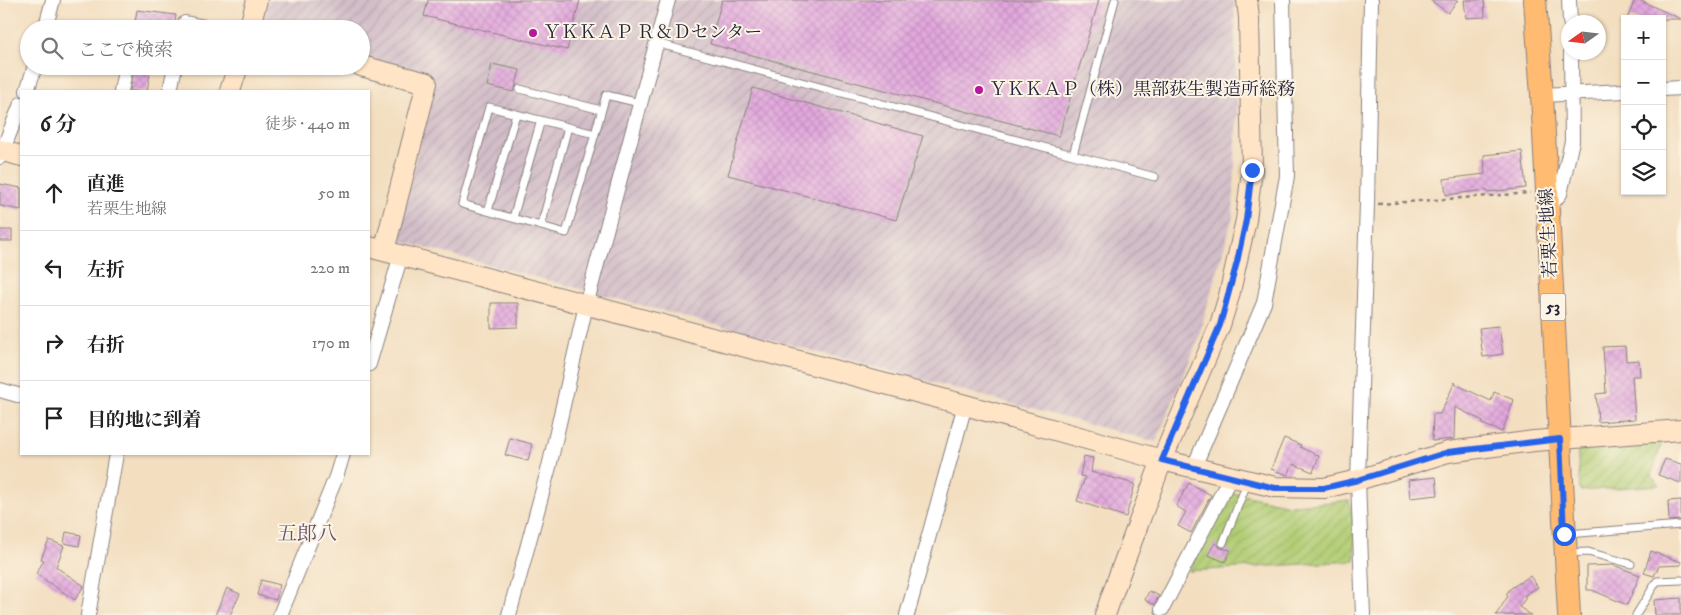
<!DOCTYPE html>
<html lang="ja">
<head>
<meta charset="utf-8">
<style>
	body { margin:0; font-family:"IM FELL DW Pica","Noto Serif JP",serif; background:#f6f6f6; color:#222 }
	.controls { position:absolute; right:15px; top:15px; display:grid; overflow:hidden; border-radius:0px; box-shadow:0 1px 4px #0004 }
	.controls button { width:45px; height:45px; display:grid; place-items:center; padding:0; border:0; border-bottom:1px solid #e0e0e0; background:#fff; color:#222; font:25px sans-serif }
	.compass { position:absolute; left:1561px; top:15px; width:45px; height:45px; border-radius:50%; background:#fff; box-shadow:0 1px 4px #0004; rotate:256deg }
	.stop { position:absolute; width:15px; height:15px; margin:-11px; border:4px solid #2563eb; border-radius:50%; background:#fff }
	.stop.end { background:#2563eb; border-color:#fff; box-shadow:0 1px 5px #0008 }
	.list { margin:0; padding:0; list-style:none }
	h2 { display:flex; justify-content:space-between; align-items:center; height:65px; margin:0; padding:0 20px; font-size:21px }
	h2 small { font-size:16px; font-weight:400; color:#767676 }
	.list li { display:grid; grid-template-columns:32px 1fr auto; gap:15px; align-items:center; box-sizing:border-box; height:75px; padding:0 20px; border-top:1px solid #e0e0e0 }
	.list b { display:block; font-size:19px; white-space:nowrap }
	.list p { margin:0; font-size:16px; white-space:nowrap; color:#767676 }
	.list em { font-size:16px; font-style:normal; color:#767676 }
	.icon { flex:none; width:28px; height:28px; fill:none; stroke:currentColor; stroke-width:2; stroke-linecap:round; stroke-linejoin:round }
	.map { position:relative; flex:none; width:1681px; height:615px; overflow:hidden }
	.search { position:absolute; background:#fff; box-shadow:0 1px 4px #0004; left:20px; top:20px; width:350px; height:55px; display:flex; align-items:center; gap:12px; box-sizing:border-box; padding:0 18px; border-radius:28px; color:#767676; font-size:19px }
	.panel { position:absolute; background:#fff; box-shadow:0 1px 4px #0004; left:20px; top:90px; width:350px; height:365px; border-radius:0px }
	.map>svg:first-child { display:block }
	.industrial { fill:url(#industrial-furrows) }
	.garden { fill:url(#garden-furrows); stroke:#697756 }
	.building { fill:url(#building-cross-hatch) }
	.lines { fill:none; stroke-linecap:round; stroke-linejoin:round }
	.lane-casing { stroke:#8a807e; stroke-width:9 }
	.street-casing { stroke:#8a807e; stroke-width:16 }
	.secondary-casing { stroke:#8a807e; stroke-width:22 }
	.primary-casing { stroke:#8a807e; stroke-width:24 }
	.path { stroke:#8a807e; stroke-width:2.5; stroke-dasharray:4 4; stroke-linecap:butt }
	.lane { stroke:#fff; stroke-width:7 }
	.street { stroke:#fff; stroke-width:14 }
	.secondary { stroke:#ffe4c6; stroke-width:20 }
	.primary { stroke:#ffbb71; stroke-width:22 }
	.route { stroke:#2563eb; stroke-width:6 }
	.poi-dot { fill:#b5179e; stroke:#fcf5e5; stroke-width:2 }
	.labels { text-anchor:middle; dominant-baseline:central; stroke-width:4; stroke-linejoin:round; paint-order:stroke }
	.shield { fill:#fcf5e5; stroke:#63616e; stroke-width:1 }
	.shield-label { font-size:16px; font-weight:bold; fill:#22223b }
	.poi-label { font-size:18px; fill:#22223b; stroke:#fcf5e5; text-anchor:start }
	.street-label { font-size:18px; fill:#22223b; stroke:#fcf5e5 }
	.quarter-label { font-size:20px; fill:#655174; stroke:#fcf5e5 }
</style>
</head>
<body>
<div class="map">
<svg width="1681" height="615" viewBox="0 0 1681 615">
	<defs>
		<pattern id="industrial-furrows" width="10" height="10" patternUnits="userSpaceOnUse" patternTransform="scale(1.25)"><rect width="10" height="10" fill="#d2bdc8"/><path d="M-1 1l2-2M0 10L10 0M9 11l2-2" fill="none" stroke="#b4a2ad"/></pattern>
		<pattern id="garden-furrows" width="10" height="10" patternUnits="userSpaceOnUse" patternTransform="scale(1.25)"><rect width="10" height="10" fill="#b0cc72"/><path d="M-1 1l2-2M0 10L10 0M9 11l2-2" fill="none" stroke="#97af64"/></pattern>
		<pattern id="building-cross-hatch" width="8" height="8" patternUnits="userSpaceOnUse" patternTransform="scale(1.25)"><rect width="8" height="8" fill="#e2a8dd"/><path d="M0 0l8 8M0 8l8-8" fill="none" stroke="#c290bf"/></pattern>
	</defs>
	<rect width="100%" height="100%" fill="#fcf5e5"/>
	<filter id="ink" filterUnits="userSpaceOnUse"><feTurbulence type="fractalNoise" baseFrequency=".02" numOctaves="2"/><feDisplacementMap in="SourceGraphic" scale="10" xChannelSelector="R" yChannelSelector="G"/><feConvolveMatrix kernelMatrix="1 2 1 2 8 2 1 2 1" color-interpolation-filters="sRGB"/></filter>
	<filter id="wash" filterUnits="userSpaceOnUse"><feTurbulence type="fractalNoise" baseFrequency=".0096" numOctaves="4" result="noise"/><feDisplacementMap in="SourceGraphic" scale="20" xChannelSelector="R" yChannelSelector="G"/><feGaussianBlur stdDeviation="1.12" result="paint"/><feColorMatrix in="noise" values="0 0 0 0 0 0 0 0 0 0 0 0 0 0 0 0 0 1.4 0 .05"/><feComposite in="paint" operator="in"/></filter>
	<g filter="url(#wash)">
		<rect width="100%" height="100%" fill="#f3dec0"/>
		<path class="industrial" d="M268,0h966l3,110 -4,106 -36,126 -41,100 -760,-202 39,-162 -74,-20v-29h-100z"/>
		<path class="garden" d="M1663,439l-12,37 9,9 -80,6 -3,-47z
			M1228,492l62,13 32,-2 27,-3 5,26 1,35 -166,10z"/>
		<g id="blocks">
			<path class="building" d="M428,0h152l-13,50 -143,-34z
				M722,0h377l-40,136 -349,-92z
				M1430,0h28l-10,13z
				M1464,0h20l1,17 -19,1z
				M1635,0h4l42,19h-54z
				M137,10l39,5 -2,14h-40z
				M492,64l28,6 -6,22 -27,-6z
				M134,72l16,2 -3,17h-17z
				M753,88l170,48 -27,84 -168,-45z
				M1522,151l4,37 -39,4v-2l-41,5 -2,-16 41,-5 -1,-19z
				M0,184l21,4v22l-21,-4z
				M0,230h12v11h-12z
				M491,303h27v24l-27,1z
				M1499,326l4,28 -20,3 -4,-29z
				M1625,346l1,15 13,-1 1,16h-8l3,43 -37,3 -2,-28 10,-1 -3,-46z
				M1455,382v2l36,17 3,-9 20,8 -12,32 -20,-8 1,-3 -28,-14 -1,32 -22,2 1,-27h7z
				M510,438l22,6 -4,17 -23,-6z
				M1284,438l17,7 -1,2 19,9 -6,16 -20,-8 -5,11 -17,-6z
				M1084,456l9,2 -2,14 44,12 -9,33 -49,-16 8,-24 -5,-1z
				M1665,459l16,5v19l-23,-8z
				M1436,477l2,18 -28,3 -2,-18z
				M1189,483l22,12 -20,38 -13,-7 8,-14 -10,-6z
				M1681,500v20l-12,1 -1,-20z
				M66,532l15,3 -2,11 -15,-3z
				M49,540l15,6 -8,21 28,19 -9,14 -39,-26 8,-14 -3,-1z
				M1215,543l6,5 10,2 -6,12 -17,-7z
				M1651,551l30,11v3l-22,1 -5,10 -10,-3z
				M1613,565l27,10 -13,30 -35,-15h-5v-24z
				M1530,576l8,11 -14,9 2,2 -7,9 12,8h-35l12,-19 -2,-2 5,-6z
				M261,580l19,5 -4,15 -19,-5z
				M227,588l13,6 -10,21h-15z
				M1149,591l10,5 -5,9 -9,-5z
				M1681,598v17h-26l-1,-15z"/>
		</g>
	</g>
	<g filter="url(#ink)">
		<use href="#blocks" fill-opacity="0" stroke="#8a807e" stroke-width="1"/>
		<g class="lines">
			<g class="lane-casing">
				<path id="lane" d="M656,43l417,112 42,-155
					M520,89l81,21
					M595,134l-29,99 -104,-29 27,-97 106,27 11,-39 34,8
					M1073,155l82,22
					M488,211l28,-97
					M513,218l28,-98
					M541,226l27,-99
					M1567,534l114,-9
					M1223,543l25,-62
					M1568,553l20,-1 43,12
					M1636,615l21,-34 24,-1"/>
			</g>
			<g class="street-casing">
				<path id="street" d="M1569,0l1,22
					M45,29l8,-29
					M184,29l1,-6 30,6
					M1662,89l19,-1
					M27,91l8,-25
					M121,91l5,-25
					M170,91l5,-25
					M1542,95l83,-4
					M0,157l21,-53
					M1547,209l13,-15 12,-53 -1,-89
					M369,364l32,-109
					M0,390l21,6
					M1194,467l70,-164 10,-56 13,-71 -4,-176
					M1162,609l69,-133
					M88,615l28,-161
					M280,615l56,-138 7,-23
					M509,615l40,-148 37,-162 82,-305
					M907,615l58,-210
					M1363,615l-5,-135 9,-276 4,-204"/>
			</g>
			<g class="secondary-casing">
				<path id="secondary" d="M249,29l8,-29
					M361,66l66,17 -43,168
					M230,91l8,-25
					M0,150l21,6
					M369,247l596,158 197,55 113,27 49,1 34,-8 90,-28 86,-11 147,-11
					M1105,615l12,-34 45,-121 58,-135 9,-29 17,-76 6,-50 -3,-152 -2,-18"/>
			</g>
			<g class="primary-casing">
				<path id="primary" d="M1535,0l7,95 27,520"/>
			</g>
			<path class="path" d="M1378,204l152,-11"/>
			<use href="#lane" class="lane"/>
			<use href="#street" class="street"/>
			<use href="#secondary" class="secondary"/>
			<use href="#primary" class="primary"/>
		</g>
	</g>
	<g class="lines" filter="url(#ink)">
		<path class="route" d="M1252,170l-6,50 -9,42 -17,63 -58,135 113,28h49l34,-8 90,-28 112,-13 4,95"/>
	</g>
	<g class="poi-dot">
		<circle cx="533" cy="33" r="5"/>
		<circle cx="979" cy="90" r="5"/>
	</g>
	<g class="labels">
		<rect class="shield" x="1540.5" y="293.5" width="25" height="27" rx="4"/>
		<g class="shield-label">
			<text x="1553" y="307">53</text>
		</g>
		<g class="poi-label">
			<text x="543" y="33">ＹＫＫＡＰ Ｒ＆Ｄセンター</text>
			<text x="989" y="90">ＹＫＫＡＰ（株）黒部荻生製造所総務</text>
		</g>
		<g class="street-label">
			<text transform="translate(1549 233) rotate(-93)">若栗生地線</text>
		</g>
		<g class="quarter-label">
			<text x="307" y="534">五郎八</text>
		</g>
	</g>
</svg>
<div class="controls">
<button>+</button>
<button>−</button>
<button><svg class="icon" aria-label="locate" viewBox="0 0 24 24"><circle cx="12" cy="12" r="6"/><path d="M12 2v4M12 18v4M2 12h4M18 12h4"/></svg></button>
<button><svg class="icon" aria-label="layers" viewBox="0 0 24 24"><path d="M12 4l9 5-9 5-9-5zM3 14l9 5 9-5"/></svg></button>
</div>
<svg class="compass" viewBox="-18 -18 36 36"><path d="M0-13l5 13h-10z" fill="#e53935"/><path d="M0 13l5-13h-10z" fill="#767676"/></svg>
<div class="stop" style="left:1564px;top:534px"></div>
<div class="stop end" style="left:1252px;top:170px"></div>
<div class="search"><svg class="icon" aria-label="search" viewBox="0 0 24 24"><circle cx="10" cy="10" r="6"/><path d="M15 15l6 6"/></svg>ここで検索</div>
<section class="panel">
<h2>6 分<small>徒歩 · 440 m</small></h2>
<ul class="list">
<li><svg class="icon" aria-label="ahead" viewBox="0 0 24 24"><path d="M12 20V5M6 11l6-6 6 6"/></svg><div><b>直進</b><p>若栗生地線</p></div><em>50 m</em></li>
<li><svg class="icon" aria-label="left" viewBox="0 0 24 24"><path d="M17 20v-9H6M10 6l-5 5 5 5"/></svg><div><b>左折</b></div><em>220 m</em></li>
<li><svg class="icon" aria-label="right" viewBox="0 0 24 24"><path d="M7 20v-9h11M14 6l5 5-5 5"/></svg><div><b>右折</b></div><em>170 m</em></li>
<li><svg class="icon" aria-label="arrive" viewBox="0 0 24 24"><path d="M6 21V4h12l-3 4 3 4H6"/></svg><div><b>目的地に到着</b></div></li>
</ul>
</section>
</div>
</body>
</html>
